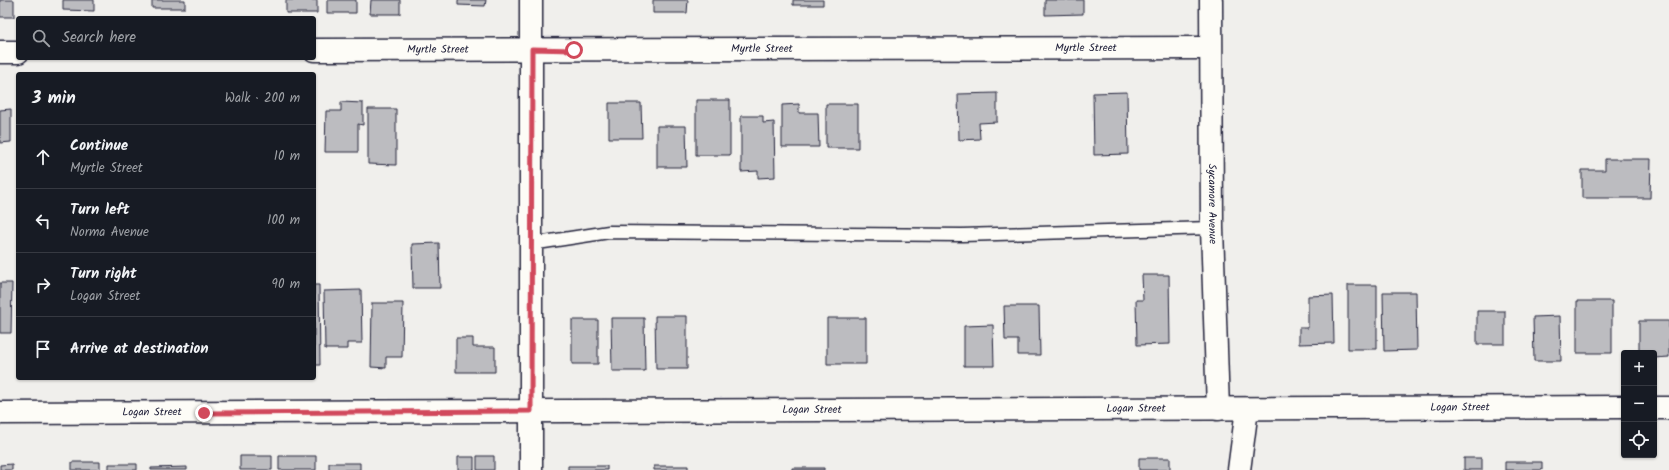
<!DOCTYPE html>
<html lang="en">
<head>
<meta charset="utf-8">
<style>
	body { margin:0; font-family:Kalam,sans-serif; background:#20242c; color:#f1f3f6 }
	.controls { position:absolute; right:12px; bottom:12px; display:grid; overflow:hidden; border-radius:4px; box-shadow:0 1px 3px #0004 }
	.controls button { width:36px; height:36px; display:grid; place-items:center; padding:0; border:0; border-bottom:1px solid #363941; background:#171b24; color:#f1f3f6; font:20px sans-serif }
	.stop { position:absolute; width:12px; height:12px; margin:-9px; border:3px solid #d1495b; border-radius:50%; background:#fff }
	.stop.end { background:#d1495b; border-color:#fff; box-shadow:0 1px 4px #0008 }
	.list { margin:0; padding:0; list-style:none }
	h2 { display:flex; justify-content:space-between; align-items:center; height:52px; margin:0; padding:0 16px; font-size:17px }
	h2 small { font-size:13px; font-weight:400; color:#9ea1a6 }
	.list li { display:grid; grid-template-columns:26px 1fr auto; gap:12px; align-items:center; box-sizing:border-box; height:64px; padding:0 16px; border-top:1px solid #363941 }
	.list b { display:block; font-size:15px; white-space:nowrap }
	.list p { margin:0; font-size:13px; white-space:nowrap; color:#9ea1a6 }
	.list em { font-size:13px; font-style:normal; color:#9ea1a6 }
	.icon { flex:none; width:22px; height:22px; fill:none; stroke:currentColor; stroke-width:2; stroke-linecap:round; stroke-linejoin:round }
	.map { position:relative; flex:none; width:1669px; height:470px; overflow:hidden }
	.search { position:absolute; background:#171b24; box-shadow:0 1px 3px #0004; left:16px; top:16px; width:300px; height:44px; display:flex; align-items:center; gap:10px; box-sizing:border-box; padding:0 14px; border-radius:4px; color:#9ea1a6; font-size:15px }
	.panel { position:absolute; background:#171b24; box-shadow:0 1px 3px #0004; left:16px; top:72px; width:300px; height:308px; border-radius:4px }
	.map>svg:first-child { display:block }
	.building { fill:#bcbcc0; stroke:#22223b }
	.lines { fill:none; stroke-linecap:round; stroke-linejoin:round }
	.lane-casing { stroke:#22223b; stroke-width:15 }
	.street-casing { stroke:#22223b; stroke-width:25 }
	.lane { stroke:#fdfcf7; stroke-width:12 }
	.street { stroke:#fdfcf7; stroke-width:22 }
	.route { stroke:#d1495b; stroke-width:5 }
	.labels { text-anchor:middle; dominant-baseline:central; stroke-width:4; stroke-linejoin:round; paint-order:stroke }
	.street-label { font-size:11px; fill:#22223b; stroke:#fdfcf7 }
</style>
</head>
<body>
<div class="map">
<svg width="1669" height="470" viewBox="0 0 1669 470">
	<rect width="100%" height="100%" fill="#f0efec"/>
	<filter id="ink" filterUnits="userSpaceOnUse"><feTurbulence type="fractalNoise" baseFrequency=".025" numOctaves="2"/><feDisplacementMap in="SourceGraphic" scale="8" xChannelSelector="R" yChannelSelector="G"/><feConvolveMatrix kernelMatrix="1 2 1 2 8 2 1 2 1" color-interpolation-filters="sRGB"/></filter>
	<g filter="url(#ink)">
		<path class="building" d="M0,0h14v17h-14z
			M63,0h31v11l-31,-1z
			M152,0h33v8h-33z
			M286,0h31v13h-31z
			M327,0h29v13h-29z
			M371,0h29v14h-30z
			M458,0h28l-1,6 -27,-1z
			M653,0h35l-1,13h-34z
			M793,0h30v5h-30z
			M1045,0h38v14l-38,1z
			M1127,92l1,62 -34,1 -1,-62z
			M997,93v29l-18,1 1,16 -21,1 -1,-46z
			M696,100h34v55h-34z
			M341,102l22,1v22l-5,-1v28h-33l1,-41h15z
			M609,103h32l1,35h-33z
			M799,104v9h19l1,34h-37v-42z
			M826,104h32v44h-32z
			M11,109v33l-11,1v-33z
			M368,109h28v56l-28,-1z
			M741,116h22v7l11,-1 1,55 -17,1v-7l-17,1z
			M657,126h29l1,41h-30z
			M1605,159h46l-1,39h-68v-28h23z
			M439,243l1,45h-27l-1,-44z
			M1142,275h27l1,69 -33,1 -1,-45h7z
			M0,283h12l-1,50h-11z
			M314,285h5l1,80h-6z
			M1348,285h29v64h-29z
			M361,290l1,53h-15v6h-22l-1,-58z
			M1383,292h33l1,58 -33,1z
			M1333,295l1,48 -35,1v-16h9v-32z
			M1577,301h35v52h-35z
			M372,303h31l-1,54h-16v11l-15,-1z
			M1004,306h35l1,49h-22v-15h-13z
			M1477,311h28v33h-28z
			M655,316h32v53h-31z
			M1560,316l1,45h-27l-1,-44z
			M611,318h33l1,53h-33z
			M827,318h39v46h-39z
			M572,320h26v44h-26z
			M1639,321h30v36l-15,1v-5h-15z
			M993,325l1,41h-30v-40z
			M456,338h17v9h22v25h-39z
			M240,456h32v14h-32z
			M279,456h37v14h-37z
			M477,456h17v14h-17z
			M458,457h16v13h-16z
			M1139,458h31v12h-31z
			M1464,458h18v12h-18z
			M72,462h28v8h-28z
			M1505,462h37v8h-37z
			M329,463h31v7h-31z
			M12,464v6h-12v-5z
			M109,464h28v6h-28z
			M568,466h39v4h-39z
			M654,466h34v4h-34z
			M187,467v3h-36v-2z
			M792,468h32v2h-32z"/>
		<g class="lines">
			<g class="lane-casing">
				<path id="lane" d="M531,244l78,-12 353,3 250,-7"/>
			</g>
			<g class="street-casing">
				<g id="street">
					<path id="s1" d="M1211,0l1,228 6,181"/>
					<path id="s2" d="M314,50l896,-2"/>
					<path d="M0,52h18"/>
					<path d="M1654,408h15"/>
					<path id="s3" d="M0,413l1624,-6"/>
					<path d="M531,470v-470"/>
					<path d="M1239,470l8,-61"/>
				</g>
			</g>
			<use href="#lane" class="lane"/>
			<use href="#street" class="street"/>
		</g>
	</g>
	<g class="lines" filter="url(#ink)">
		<path class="route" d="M204,413l327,-2 1,-362 42,1"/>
	</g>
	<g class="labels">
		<g class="street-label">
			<text stroke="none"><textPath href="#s2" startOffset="772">Myrtle Street</textPath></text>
			<text stroke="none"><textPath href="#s2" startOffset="124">Myrtle Street</textPath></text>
			<text stroke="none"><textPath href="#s2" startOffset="448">Myrtle Street</textPath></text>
			<text stroke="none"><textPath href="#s1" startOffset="204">Sycamore Avenue</textPath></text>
			<text stroke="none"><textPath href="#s3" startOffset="1460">Logan Street</textPath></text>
			<text stroke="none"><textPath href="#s3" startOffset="1136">Logan Street</textPath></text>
			<text stroke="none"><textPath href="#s3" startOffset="812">Logan Street</textPath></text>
			<text stroke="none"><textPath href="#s3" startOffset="152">Logan Street</textPath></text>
		</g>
	</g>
</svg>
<div class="controls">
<button>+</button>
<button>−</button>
<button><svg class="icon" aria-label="locate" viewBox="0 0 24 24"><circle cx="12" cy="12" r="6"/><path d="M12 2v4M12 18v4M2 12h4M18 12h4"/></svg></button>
</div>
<div class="stop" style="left:574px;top:50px"></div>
<div class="stop end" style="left:204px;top:413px"></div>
<div class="search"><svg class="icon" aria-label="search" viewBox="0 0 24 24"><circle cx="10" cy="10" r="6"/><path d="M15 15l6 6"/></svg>Search here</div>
<section class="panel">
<h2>3 min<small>Walk · 200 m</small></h2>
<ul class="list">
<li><svg class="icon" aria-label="ahead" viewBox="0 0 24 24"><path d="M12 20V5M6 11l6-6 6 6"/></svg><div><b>Continue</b><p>Myrtle Street</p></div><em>10 m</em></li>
<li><svg class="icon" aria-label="left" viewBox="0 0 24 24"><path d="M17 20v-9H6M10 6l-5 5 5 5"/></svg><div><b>Turn left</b><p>Norma Avenue</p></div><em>100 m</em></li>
<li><svg class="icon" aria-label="right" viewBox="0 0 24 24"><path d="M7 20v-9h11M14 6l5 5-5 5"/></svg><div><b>Turn right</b><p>Logan Street</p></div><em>90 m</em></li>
<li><svg class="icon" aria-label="arrive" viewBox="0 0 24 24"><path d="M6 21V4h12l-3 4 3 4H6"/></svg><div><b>Arrive at destination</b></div></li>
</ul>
</section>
</div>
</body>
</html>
